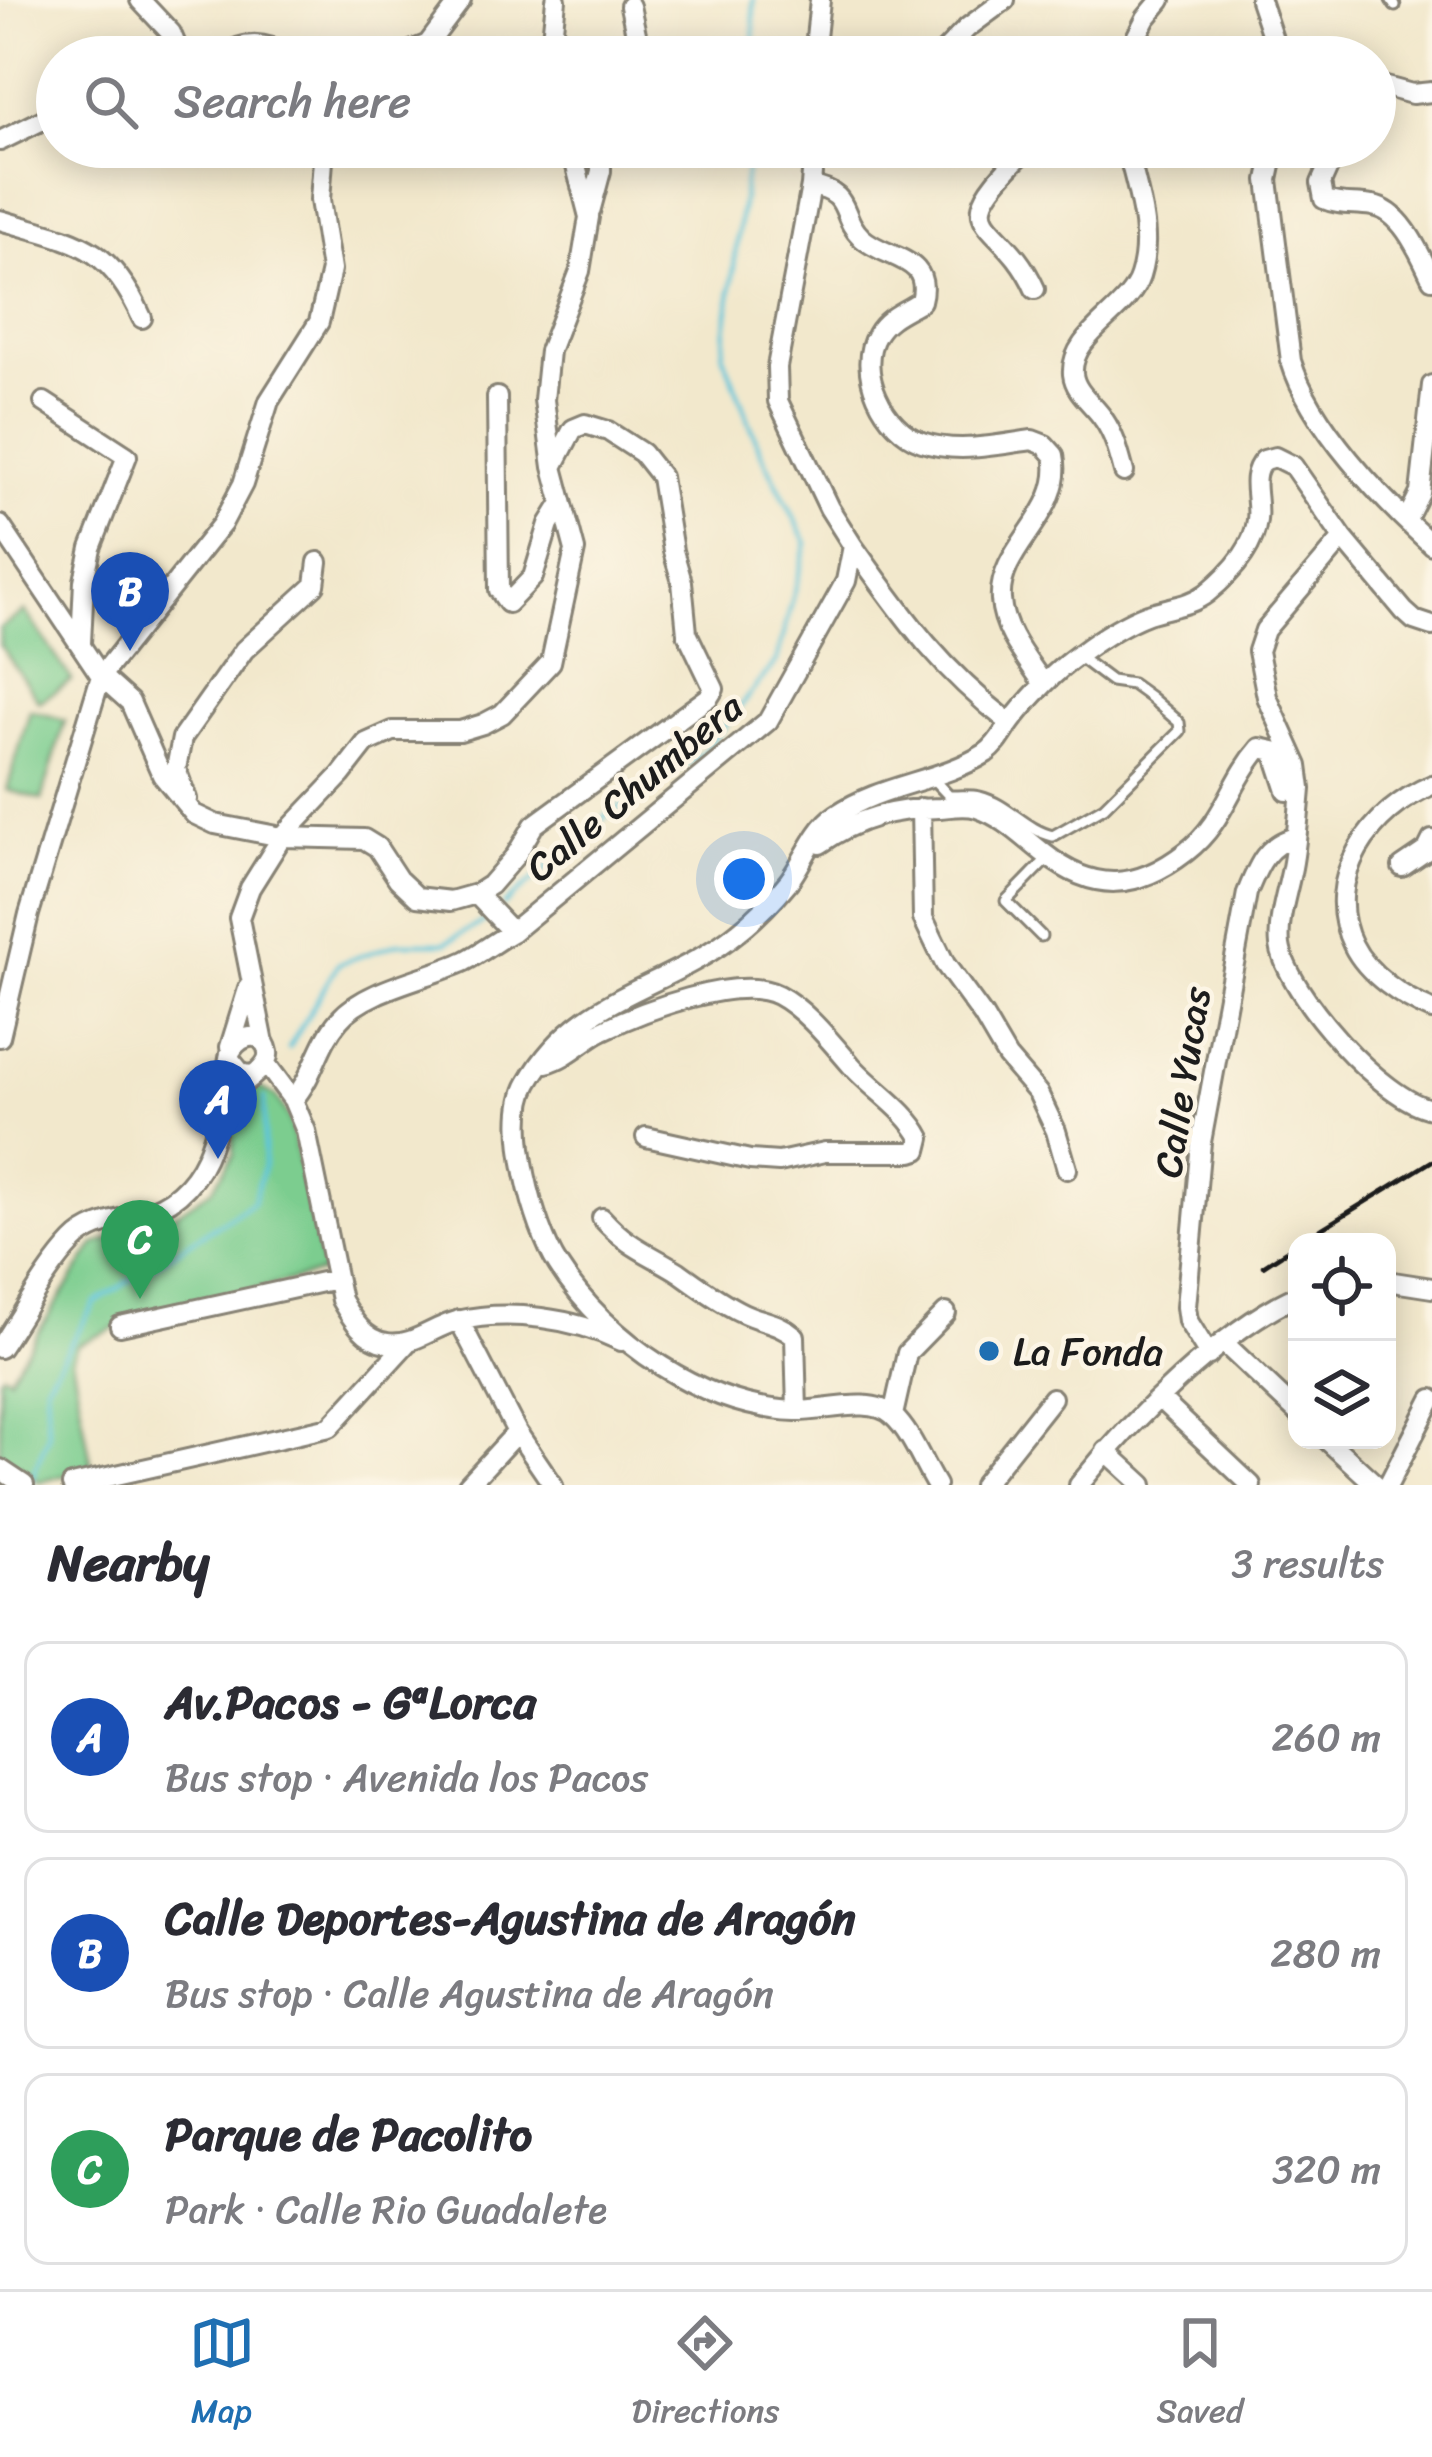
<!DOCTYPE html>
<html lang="en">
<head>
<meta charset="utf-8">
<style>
	body { margin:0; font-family:Sriracha,sans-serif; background:#f7f7f7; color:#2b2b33 }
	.controls { position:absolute; right:36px; bottom:36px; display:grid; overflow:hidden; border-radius:24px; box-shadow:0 6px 30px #0003 }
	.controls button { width:108px; height:108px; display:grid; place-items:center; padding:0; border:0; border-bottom:3px solid #e1e1e2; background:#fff; color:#2b2b33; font:60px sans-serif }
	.you { position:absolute; left:744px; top:879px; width:42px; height:42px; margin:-30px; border:9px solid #fff; border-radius:50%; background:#1a73e8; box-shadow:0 0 0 18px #1a73e833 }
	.badge { display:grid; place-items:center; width:78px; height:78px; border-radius:50%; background:#1f6fb2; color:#fff; font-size:39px; font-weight:700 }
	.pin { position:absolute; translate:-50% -99px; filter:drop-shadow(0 3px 6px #0008) }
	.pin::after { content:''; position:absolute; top:63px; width:42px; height:36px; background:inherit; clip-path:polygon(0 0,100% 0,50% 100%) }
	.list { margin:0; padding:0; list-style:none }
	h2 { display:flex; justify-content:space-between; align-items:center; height:156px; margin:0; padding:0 48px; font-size:51px }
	h2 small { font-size:39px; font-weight:400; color:#7c7c81 }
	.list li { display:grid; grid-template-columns:78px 1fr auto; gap:36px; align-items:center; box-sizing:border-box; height:192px; margin:0 24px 24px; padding:0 24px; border:3px solid #e1e1e2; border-radius:24px }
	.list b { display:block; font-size:45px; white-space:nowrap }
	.list p { margin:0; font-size:39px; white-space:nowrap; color:#7c7c81 }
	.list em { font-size:39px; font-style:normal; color:#7c7c81 }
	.icon { flex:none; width:66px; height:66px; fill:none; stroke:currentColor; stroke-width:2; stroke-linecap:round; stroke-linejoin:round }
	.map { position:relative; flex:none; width:1432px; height:1485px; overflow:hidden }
	.search { position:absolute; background:#fff; box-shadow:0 6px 30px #0003; left:36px; right:36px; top:36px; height:132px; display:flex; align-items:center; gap:30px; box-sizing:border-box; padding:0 42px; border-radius:66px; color:#7c7c81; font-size:45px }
	.sheet { height:804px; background:#fff }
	nav { display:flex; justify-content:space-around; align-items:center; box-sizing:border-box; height:168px; border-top:3px solid #e1e1e2; background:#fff; font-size:33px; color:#7c7c81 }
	nav a { display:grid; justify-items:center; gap:6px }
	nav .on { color:#1f6fb2 }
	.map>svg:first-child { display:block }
	.green { fill:#7bcd8f; stroke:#4c7456; stroke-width:3 }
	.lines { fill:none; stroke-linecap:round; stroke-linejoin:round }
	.stream { stroke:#5dc5da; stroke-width:4.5 }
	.lane-casing { stroke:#878274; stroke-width:15 }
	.street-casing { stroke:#878274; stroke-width:24 }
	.lane { stroke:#fff; stroke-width:9 }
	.street { stroke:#fff; stroke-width:18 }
	.rail { stroke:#1c1c1c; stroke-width:4.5 }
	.poi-dot { fill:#1f6fb2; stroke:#fcf5e5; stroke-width:4.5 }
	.labels { text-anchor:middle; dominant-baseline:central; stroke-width:9; stroke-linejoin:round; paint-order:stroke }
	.street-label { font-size:39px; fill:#1c1c1c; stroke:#fcf5e5 }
	.poi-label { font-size:39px; fill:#1c1c1c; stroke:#fcf5e5; text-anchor:start }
</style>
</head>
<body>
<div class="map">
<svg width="1432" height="1485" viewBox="0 0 1432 1485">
	<rect width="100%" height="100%" fill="#fcf5e5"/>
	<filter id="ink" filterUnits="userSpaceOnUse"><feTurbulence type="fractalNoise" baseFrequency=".00833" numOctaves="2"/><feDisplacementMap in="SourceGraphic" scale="24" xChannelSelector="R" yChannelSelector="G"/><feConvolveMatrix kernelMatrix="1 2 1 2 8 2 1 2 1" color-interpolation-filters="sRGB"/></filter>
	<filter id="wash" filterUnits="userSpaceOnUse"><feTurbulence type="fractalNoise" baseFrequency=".004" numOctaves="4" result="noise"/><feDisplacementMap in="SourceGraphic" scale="48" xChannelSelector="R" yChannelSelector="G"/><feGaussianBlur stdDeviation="2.7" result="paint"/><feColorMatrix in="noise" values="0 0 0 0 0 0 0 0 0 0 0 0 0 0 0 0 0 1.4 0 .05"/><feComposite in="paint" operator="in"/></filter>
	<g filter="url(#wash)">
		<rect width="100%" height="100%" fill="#f2e8cc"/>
		<path class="green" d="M25,611l47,69 -33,22 -39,-57v-17z
			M30,710l35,10 -23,80 -35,-10z
			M256,1086l19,10 14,22 34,154 -203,54 -43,19 -5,14 20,109 -52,14 -40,-27v-77l3,-5 6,4 86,-133 70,-23 47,-32 22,-35c-5,-30 -1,-48 22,-68z"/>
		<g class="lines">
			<path class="stream" d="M753,0l2,57
				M504,905l102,-89 97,-63 74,-93 30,-117 -47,-93 -37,-96 26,-207
				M289,1048l49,-84 60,-21h47l40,-22
				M29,1485l19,-49 -2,-52 49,-81 158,-101 11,-38v-66"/>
		</g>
	</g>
	<g filter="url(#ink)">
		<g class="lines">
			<g class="lane-casing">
				<path id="lane" d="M1391,0l4,6
					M931,777l18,19c10,0 22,-1 31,1 28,7 46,33 73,39l51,-29 76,-76 -1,-9 -29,-25 -18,-13 -21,-3 -32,-24
					M1041,936l-35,-35 42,-43"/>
			</g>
			<g class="street-casing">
				<path id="street" d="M140,0l31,33 10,24
					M1260,0l19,57
					M630,6l11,51
					M221,57c23,-17 46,-15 69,0
					M396,57l32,-13 33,-44
					M550,57l6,-57
					M814,57l6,-57
					M939,57l28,-29 38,-28
					M1126,57l20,-39 15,-18
					M1375,84l37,10 20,-2
					M0,141l57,-28
					M1029,147c-91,88 -29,64 6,142
					M1275,147l-7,33 23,181c19,64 91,139 141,184
					M1337,147l-16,36 3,16c15,7 31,4 48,7 30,4 48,48 60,73
					M811,186c43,7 27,29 51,52 24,22 71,18 59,63 -16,10 -34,16 -44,33 -22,36 7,95 45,108 35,12 74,3 110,-2l13,5 9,10c12,59 -57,92 -53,145 2,31 25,58 42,83
					M590,212l11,-41v-24
					M0,220c73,22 108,21 142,98
					M497,397l2,193 9,13 25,-26 16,-53 13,-21
					M44,402l83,54 -36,92 -7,33 -3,62
					M1124,472c-5,-18 -9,-36 -20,-52 -9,-15 -29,-27 -31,-46 -3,-40 56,-62 67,-98 14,-44 -4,-87 -13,-129
					M1407,519l13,-26 12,-108
					M0,525l101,151 29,26 32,73 32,39 21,10 67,13 82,2 13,8 21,32 19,18 34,4 25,-7 14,-9 26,-30 18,-30 175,-128 5,-8 -27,-56 -5,-51 -9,-31 -12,-74 -19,-24 -34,-22 -23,-7 -12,5 -20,38
					M853,546c52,73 85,121 157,177
					M1432,785c-59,24 -112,93 -79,160 14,29 50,53 79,65
					M1301,789c-2,24 -4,49 -8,73 -4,26 -16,56 -13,83 6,47 104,157 152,164
					M187,799l-11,-30 6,-31 62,-88 71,-65 3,-23
					M921,808l2,110 22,46 38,52 24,41 31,36 18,38 11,38
					M820,844c38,-27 74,-35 120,-36 12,-1 26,-4 37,0 27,9 46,29 68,46 49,39 92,36 141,-2 39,-30 44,-70 74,-104l14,3 13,40 14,-2 -3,-23 -31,-69 -9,-46 7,-21 78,-92
					M1402,867l25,-17 5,-10
					M476,894l36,38
					M0,1037l29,-123 72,-238 121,-152 21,-40 26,-83 50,-79 12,-52 -11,-70 4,-53
					M264,1043l-25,-125 11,-30 32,-51 59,-62 25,-32 27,-12h67l23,-7 19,-10 49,-52 24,-112 -22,-83 -9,-67 5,-49 31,-80 9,-54 -18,-70
					M230,1047l18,-58
					M546,1063c21,-5 36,-22 55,-32 39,-19 136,-57 177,-36 27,14 53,47 73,70 21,24 56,45 70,73l-3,12 -6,2h-87l-46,10 -29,-2 -104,-23
					M267,1065l26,35 13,31 35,169c11,19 23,40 46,43 25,4 46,-16 70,-22 52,-12 117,-3 164,20
					M293,1100c21,-24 25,-56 46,-80 26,-31 90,-42 126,-59 16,-8 31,-20 47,-29l256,-211 78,-140 7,-35 -24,-38 -51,-107 -1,-34 34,-181 3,-39
					M223,1101c12,-14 48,-32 45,-49 -5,-27 -36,-14 -39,6l13,16 11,1
					M602,1218c27,30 45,34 77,54 21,15 41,30 64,41 19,9 36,9 52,23l2,75
					M1387,1281l45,7
					M459,1320l58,112 36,53
					M120,1326l216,-47
					M1223,1342l74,70
					M0,1348c22,-32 46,-78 73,-106 17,-18 44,-22 67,-28 72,-19 79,-91 89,-156
					M1209,1355l-21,-34 -2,-14 15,-165 46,-249c11,-27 19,-49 49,-56
					M1161,1400l90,85
					M893,1415l14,-62 39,-40
					M1327,1440l49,45
					M1106,1451l37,34
					M0,1469l24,16
					M72,1485l258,-58 77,-84
					M468,1485l49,-53
					M936,1485c-13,-21 -25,-53 -43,-69 -21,-21 -70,-4 -97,-5 -91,-3 -189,-69 -238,-146 -24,-37 -53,-142 -30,-182 51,-90 139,-93 210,-151 18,-14 37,-34 51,-51 15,-20 26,-52 47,-66 45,-31 104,-33 150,-62 13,-9 18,-23 28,-35 19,-24 39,-45 64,-63 20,-15 46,-32 70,-41 20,-7 42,-8 59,-21 22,-18 47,-43 50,-73 3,-21 -9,-44 7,-60l11,-3 18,9 50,72 61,73 10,9 18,6
					M983,1485l69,-87
					M1079,1485c50,-63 145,-157 218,-189
					M1388,1485l44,-86"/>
			</g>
			<use href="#lane" class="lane"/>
			<use href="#street" class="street"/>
			<path class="rail" d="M1300,1242l132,-81
				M1263,1266l34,-22"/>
		</g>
	</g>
	<circle class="poi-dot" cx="989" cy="1351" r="12"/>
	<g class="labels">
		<g class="street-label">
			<text transform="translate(634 787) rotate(-40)">Calle Chumbera</text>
			<text transform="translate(1182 1082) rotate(-81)">Calle Yucas</text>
		</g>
		<g class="poi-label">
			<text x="1013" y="1351">La Fonda</text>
		</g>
	</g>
</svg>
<div class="controls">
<button><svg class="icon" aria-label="locate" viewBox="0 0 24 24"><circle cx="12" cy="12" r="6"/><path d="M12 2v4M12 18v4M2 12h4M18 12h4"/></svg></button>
<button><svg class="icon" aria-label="layers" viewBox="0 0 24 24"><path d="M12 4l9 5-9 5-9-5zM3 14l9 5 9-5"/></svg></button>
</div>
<div class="you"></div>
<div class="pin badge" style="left:218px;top:1159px;background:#1a4fb4">A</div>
<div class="pin badge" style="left:130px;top:651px;background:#1a4fb4">B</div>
<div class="pin badge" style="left:140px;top:1299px;background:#2e9e5b">C</div>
<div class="search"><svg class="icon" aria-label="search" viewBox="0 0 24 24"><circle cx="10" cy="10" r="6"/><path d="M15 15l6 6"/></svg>Search here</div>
</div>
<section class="sheet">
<h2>Nearby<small>3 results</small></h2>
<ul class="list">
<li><span class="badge" style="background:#1a4fb4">A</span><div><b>Av.Pacos - GªLorca</b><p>Bus stop · Avenida los Pacos</p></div><em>260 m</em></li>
<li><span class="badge" style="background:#1a4fb4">B</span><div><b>Calle Deportes-Agustina de Aragón</b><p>Bus stop · Calle Agustina de Aragón</p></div><em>280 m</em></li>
<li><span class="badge" style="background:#2e9e5b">C</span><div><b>Parque de Pacolito</b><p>Park · Calle Rio Guadalete</p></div><em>320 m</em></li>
</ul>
</section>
<nav>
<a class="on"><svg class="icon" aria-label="map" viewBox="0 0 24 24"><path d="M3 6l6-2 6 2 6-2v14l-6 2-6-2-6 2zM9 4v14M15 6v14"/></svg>Map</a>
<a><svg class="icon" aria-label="directions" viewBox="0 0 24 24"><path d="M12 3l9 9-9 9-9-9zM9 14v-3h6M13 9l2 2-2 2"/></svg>Directions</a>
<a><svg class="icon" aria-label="saved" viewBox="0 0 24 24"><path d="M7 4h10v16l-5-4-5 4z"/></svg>Saved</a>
</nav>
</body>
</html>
